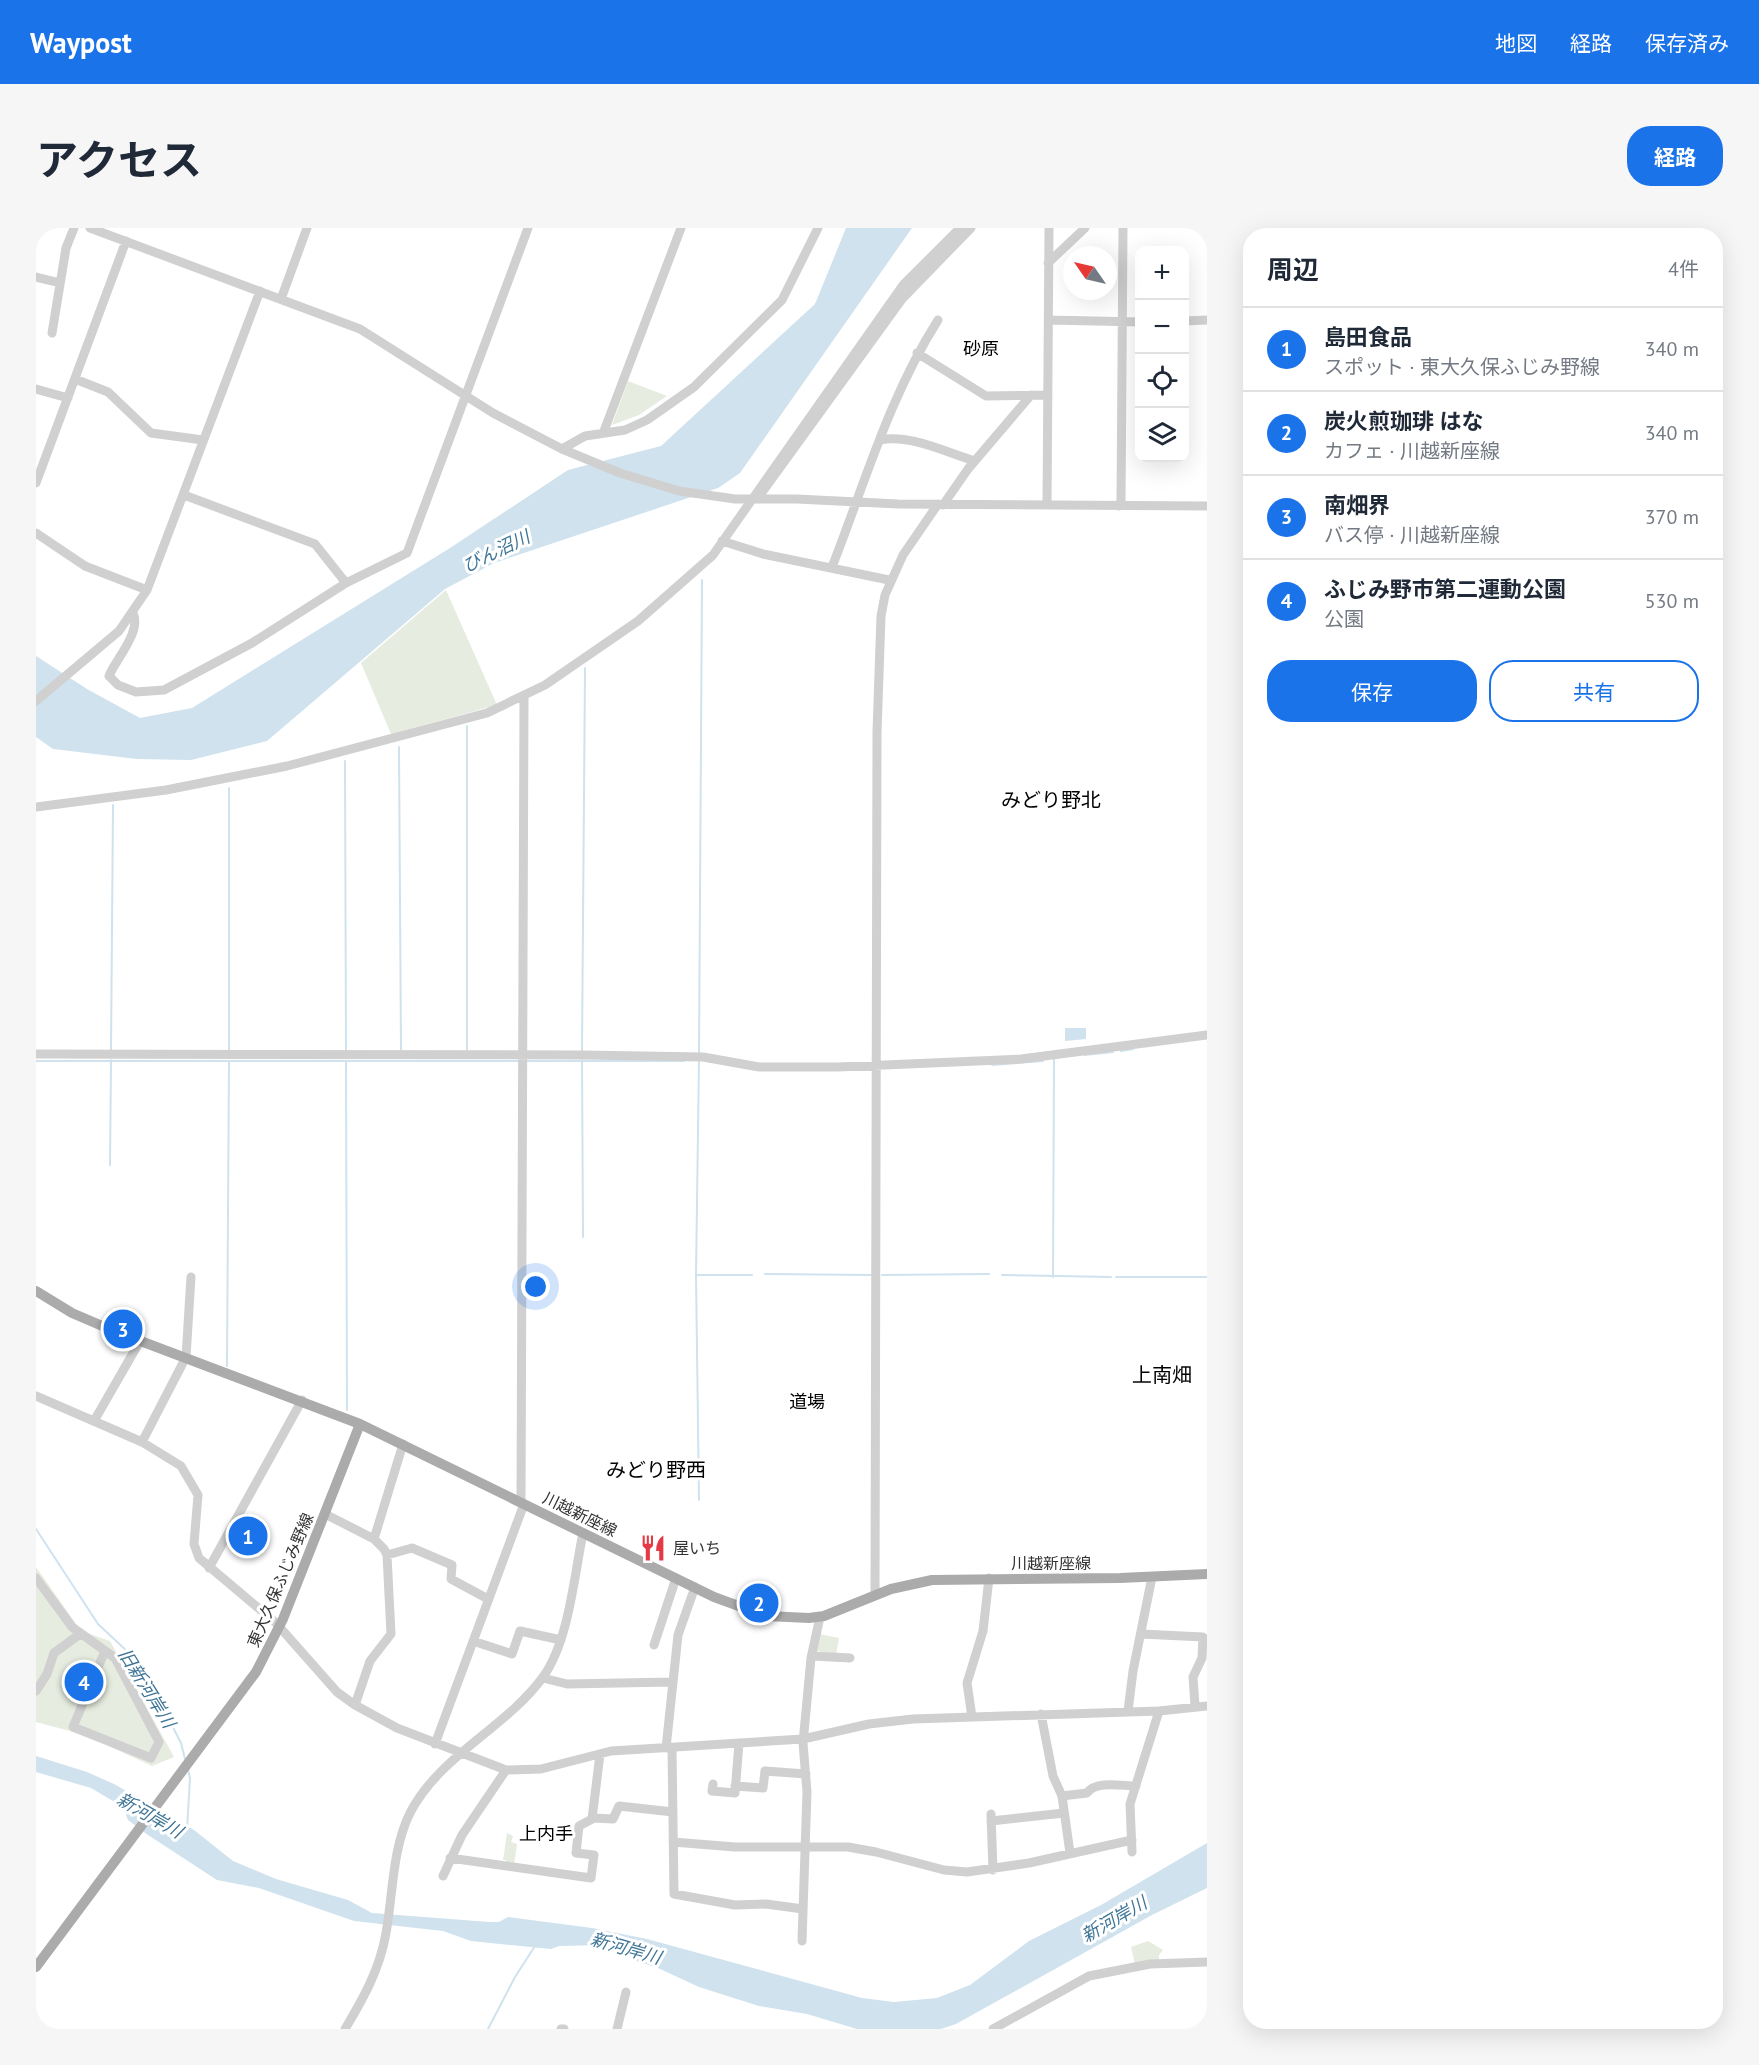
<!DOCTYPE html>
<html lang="ja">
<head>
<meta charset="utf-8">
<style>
	body { margin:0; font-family:"PT Sans","Noto Sans JP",sans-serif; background:#f6f6f7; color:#1f2937 }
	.controls { position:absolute; right:18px; top:18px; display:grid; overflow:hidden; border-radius:12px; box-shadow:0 6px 24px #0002 }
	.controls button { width:54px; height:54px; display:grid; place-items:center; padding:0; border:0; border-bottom:2px solid #e0e1e3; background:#fff; color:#1f2937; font:30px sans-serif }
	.compass { position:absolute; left:1027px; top:18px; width:54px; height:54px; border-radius:50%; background:#fff; box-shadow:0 6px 24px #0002; rotate:304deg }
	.you { position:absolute; left:500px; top:1059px; width:21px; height:21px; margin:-15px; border:4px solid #fff; border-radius:50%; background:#1a73e8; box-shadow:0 0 0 9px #1a73e833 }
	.badge { display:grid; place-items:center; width:39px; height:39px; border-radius:50%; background:#1a73e8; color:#fff; font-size:20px; font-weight:700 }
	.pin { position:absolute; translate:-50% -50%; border:3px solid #fff; box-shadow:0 2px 6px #0006 }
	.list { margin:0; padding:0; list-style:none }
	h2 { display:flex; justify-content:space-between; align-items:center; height:78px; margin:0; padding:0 24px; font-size:26px }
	h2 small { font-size:20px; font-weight:400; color:#747a83 }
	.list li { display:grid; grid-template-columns:39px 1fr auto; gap:18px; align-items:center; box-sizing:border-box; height:84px; padding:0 24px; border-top:2px solid #e0e1e3 }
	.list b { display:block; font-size:22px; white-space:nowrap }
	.list p { margin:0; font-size:20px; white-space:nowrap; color:#747a83 }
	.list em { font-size:20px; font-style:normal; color:#747a83 }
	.actions { display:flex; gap:12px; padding:18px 24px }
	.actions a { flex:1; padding:14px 0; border:2px solid #1a73e8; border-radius:24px; text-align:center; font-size:21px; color:#1a73e8 }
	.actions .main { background:#1a73e8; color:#fff }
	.icon { flex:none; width:33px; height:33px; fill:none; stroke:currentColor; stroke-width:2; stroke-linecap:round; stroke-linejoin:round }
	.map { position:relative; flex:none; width:1171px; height:1801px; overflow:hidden; border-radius:24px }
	header { display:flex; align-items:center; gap:36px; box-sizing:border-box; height:84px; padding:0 30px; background:#1a73e8; color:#fff }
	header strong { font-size:28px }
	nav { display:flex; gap:33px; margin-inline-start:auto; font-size:21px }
	.intro { display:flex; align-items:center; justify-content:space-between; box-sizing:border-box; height:144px; padding:0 36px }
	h1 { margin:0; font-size:42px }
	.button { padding:15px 27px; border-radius:24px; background:#1a73e8; color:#fff; font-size:21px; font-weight:700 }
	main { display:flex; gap:36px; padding:0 36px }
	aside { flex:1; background:#fff; border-radius:24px; box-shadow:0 6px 24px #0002 }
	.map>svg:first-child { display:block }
	.green { fill:#e6ecdf }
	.water { fill:#cfe2ee }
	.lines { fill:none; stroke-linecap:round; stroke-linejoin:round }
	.stream { stroke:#cfe2ee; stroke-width:2 }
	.minor { stroke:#d0d0d0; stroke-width:9 }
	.major { stroke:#ababab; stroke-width:10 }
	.labels { text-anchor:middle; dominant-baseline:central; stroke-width:6; stroke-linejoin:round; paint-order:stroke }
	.street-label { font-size:16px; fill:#333; stroke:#fff }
	.poi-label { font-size:16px; fill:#333; stroke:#fff; text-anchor:start }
	.neighbourhood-label { font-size:18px; fill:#000; stroke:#fff }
	.water-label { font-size:18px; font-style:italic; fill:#3f7597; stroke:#fff }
	.quarter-label { font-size:20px; fill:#000; stroke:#fff }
</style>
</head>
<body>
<header>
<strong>Waypost</strong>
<nav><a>地図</a><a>経路</a><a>保存済み</a></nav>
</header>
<div class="intro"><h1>アクセス</h1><a class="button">経路</a></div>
<main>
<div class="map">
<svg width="1171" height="1801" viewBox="0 0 1171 1801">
	<rect width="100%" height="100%" fill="#fff"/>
	<path class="green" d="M592,153l39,15 -28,19 -27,10z
		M410,362l51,115 -106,29 -30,-71z
		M0,1339l45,64 29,10 64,116 -22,9 -67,-31 -49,-13z
		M783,1406l20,4 -3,17 -20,-4z
		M471,1605l6,3 -2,6 6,2 -3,21 -8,-1v-4h-3z
		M1112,1713l15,9 -4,5v6l-24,3 -4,-17z"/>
	<path class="water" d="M810,0h66l-172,245 -22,15 -224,75 -49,26 -178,152 -76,19 -54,-1 -84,-10 -17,-12v-81l51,33 53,29 52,-10 258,-160 118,-78 93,-24 154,-142z
		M1029,800h21v11l-21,2z
		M0,1528l51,16 27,12 80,46 39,31 43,18 72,21 24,13 117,9h10l9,-5 84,11 55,11 215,59 32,4 43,-4 33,-13 59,-44 72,-36 106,-62v45l-55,27 -196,109 -15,5h-84l-50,-15 -48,-8 -60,-19 -41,-19 -24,-8 -14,-11 -20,-4 -41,1 -8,3 -80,-8 -28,-10 -89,-10 -95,-33 -42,-8 -69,-45 -20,-15 -5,-13 -32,-19 -55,-16z"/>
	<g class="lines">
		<path class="stream" d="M431,498v326
			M363,519l2,304
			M309,533l1,291
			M75,823l2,-246
			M546,823l3,-383
			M1085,823l12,-2
			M193,824v-264
			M663,825l3,-473
			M1049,827l28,-3
			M663,831l-3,216 3,225
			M546,832l1,177
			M0,833h483
			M310,833l1,349
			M489,833h159
			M956,837l51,-4
			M74,937l1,-105
			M729,1046l106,1
			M660,1047h56
			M846,1047l107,-1
			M966,1047l109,2
			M1017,1049l1,-218
			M1080,1049h91
			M191,1138l2,-305
			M0,1301l62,95 31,29 32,51 20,39 4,16
			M151,1602l3,-52 -2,-8
			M452,1801l27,-52 20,-31"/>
		<path class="minor" d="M54,0l270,101 133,84 69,36 58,24 59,18 56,8h62l101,5 309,2
			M1012,35l37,-35
			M0,49l24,6
			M245,71l26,-71
			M1013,92l91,2
			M1148,93l23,-1
			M16,105l14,-85 8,-20
			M881,125l69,43 62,-1
			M39,151l33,13 43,41 52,7
			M0,161l32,9
			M568,203l77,-203
			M844,212c30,-6 65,12 95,21
			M526,221l23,-13 40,-6 22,-10 47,-33 88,-87 36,-72
			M0,255l90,-242
			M148,267l131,49 31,39
			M724,267l142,-196 69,-71
			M907,277l25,-36 63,-74
			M1011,277l2,-277
			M1083,278l2,-5 2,-273
			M0,305l49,33 62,24
			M686,313l41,13 126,26
			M796,339c33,-84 57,-170 106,-247
			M97,385c9,19 -18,47 -24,63l9,9 18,7 28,-2 88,-47 94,-60 61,-30 121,-325
			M0,473l83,-70 28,-41 113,-299
			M0,579l130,-17 121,-24 200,-53 58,-28 93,-64 75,-66 190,-270 57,-57
			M0,826l547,1 120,2 56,10h79l183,-8 186,-24
			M0,1168l106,46 39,24 17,29 -4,49 5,14 77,65 61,69 18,13 42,23 109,42 35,-1 70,-18 192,-12 66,-15 44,-5 246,-8 48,-5
			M58,1193l46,-80
			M106,1214l44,-85 5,-80
			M485,1274l3,-806
			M289,1286l49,25 10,10 3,6 4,79 -21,27 -15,44
			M338,1311l29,-95
			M351,1327l25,-7 40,17 -1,14 37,20
			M173,1340l93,-168
			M0,1350l36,49 43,31 44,84 -8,16 -78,-31 32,-76
			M839,1367l2,-863 4,-116 4,-21 18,-40 35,-51
			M1105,1406l62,3 -1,21 -9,19 2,29
			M437,1413l39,13 8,-23 41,9
			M618,1417l22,-67
			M776,1428l38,2
			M507,1450l24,6 104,-2
			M0,1463l11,-17 7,-21 26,-19
			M1092,1483l5,-40 19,-94
			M1005,1486l12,62 9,20 8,57
			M936,1489l-5,-34 16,-52 6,-53
			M399,1516l89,-240
			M630,1520l12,-113 17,-48
			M636,1520l2,146 61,11 31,-1 37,5
			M677,1556l-1,7 23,2 4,-50
			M699,1558l28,2 2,-17 41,3
			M1026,1568l25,-3c9,-13 35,-7 49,-7
			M955,1586l2,56
			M556,1591l8,-65
			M955,1593l73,-8
			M637,1614l62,5h113l28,5 68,18 23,2 62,-9 103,-23
			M1096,1624l-2,-48 29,-93
			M414,1630l141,20 3,-23 -18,-2 3,-27 15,-8 19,1 6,-13 54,6
			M407,1648l19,-41 44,-65
			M766,1713l5,-149 -4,-49 8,-85 9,-41
			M309,1801c18,-30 35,-60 41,-96 7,-38 6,-84 24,-120 29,-57 96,-85 133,-136 26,-36 31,-101 40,-144
			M525,1801h3
			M581,1801l9,-37
			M957,1801l96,-53 61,-12 57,-2"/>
		<path class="major" d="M0,1063l36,22 42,18 246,93 354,173 52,19 43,2 15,-2 67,-27 41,-9 188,-2 87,-4
			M0,1739l220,-295 27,-53 77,-195"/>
	</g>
	<defs>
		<g id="restaurant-bare" transform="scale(2.07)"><path d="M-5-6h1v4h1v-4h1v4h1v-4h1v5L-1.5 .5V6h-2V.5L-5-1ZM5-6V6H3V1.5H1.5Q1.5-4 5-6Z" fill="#e63946" stroke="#fff" stroke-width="2.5" paint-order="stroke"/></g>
	</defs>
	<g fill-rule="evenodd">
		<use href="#restaurant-bare" x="617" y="1320"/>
	</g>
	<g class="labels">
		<g class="street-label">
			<text transform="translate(544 1286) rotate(26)">川越新座線</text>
			<text x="1015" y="1335">川越新座線</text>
			<text transform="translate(244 1352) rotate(-67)">東大久保ふじみ野線</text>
		</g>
		<g class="poi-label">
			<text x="637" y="1320">屋いち</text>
		</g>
		<g class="neighbourhood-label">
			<text x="945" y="120">砂原</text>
			<text x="771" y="1173">道場</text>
			<text x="510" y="1605">上内手</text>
		</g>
		<g class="water-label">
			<text transform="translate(460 323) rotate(-26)">びん沼川</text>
			<text transform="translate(111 1460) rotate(58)">旧新河岸川</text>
			<text transform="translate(114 1587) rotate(30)">新河岸川</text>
			<text transform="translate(1078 1691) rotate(-30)">新河岸川</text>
			<text transform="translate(590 1720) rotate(16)">新河岸川</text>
		</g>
		<g class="quarter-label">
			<text x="1015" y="572">みどり野北</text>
			<text x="1126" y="1147">上南畑</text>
			<text x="620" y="1242">みどり野西</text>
		</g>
	</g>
</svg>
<div class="controls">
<button>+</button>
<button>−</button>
<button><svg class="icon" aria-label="locate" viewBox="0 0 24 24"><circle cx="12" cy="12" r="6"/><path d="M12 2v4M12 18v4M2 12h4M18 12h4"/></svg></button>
<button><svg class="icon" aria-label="layers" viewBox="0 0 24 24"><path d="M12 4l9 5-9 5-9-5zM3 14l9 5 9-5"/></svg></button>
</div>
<svg class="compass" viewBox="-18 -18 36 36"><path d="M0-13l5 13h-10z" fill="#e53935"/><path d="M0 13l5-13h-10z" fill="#747a83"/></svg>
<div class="you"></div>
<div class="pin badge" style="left:212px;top:1308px">1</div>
<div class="pin badge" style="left:723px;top:1375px">2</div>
<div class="pin badge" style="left:87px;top:1101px">3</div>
<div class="pin badge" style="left:48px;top:1454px">4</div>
</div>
<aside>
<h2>周辺<small>4件</small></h2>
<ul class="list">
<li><span class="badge">1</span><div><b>島田食品</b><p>スポット · 東大久保ふじみ野線</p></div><em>340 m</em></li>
<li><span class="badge">2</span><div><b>炭火煎珈琲 はな</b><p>カフェ · 川越新座線</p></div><em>340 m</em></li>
<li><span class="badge">3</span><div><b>南畑界</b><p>バス停 · 川越新座線</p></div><em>370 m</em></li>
<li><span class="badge">4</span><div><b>ふじみ野市第二運動公園</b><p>公園</p></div><em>530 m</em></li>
</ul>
<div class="actions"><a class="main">保存</a><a>共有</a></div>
</aside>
</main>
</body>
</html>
